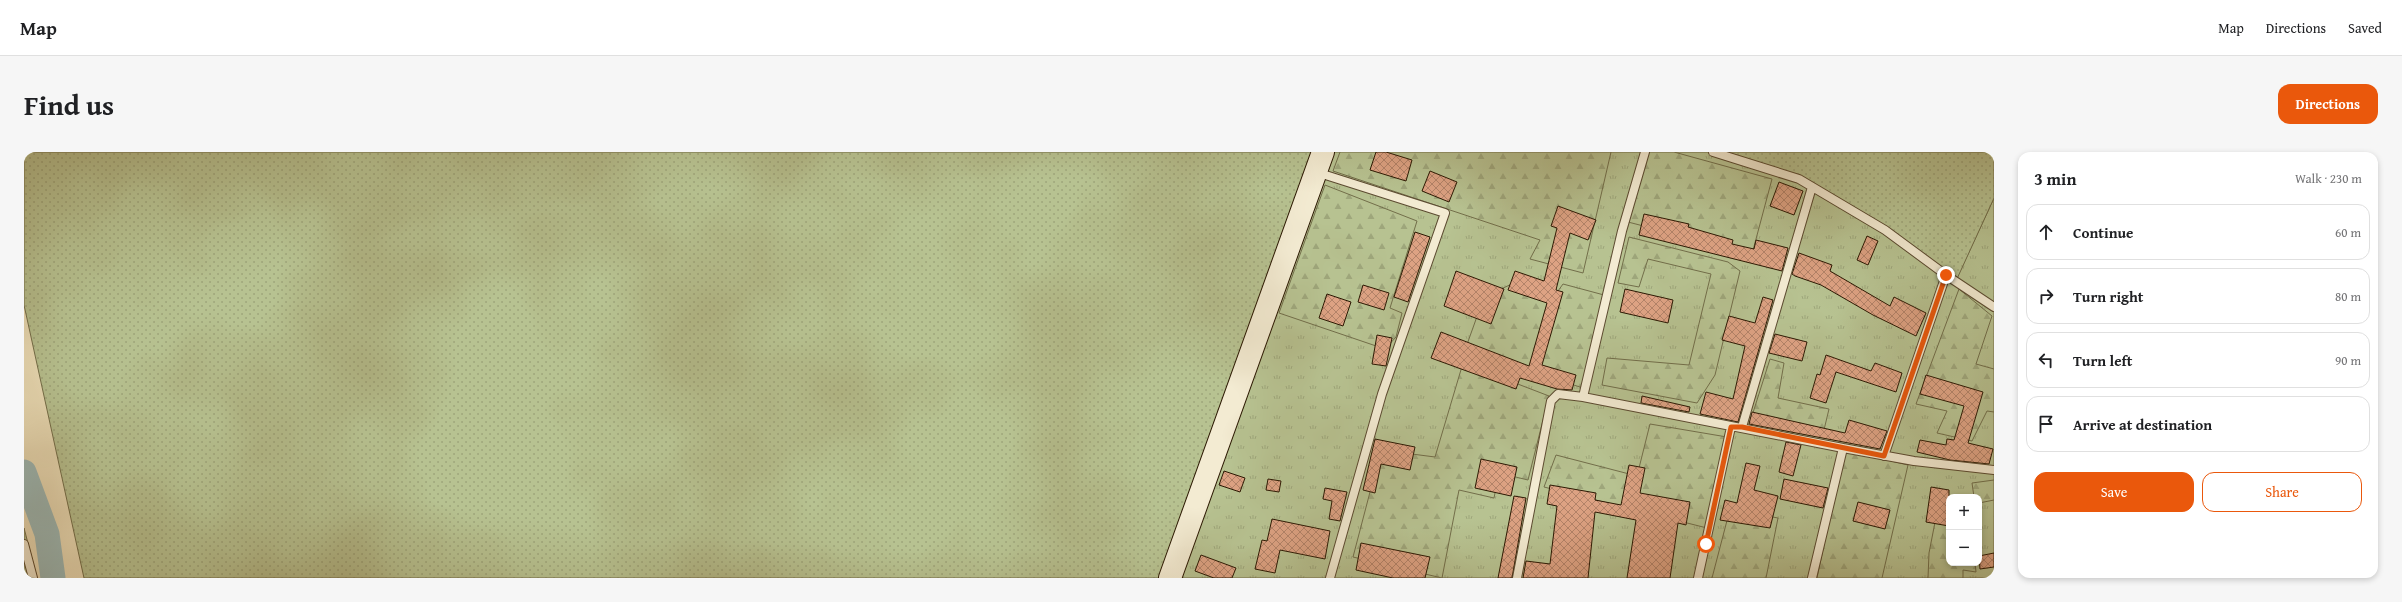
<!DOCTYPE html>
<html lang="en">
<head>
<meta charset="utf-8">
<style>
	body { margin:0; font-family:"Gentium Book Plus",serif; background:#f6f6f6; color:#202124 }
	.controls { position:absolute; right:12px; bottom:12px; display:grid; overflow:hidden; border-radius:8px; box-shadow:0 2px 6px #0003 }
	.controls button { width:36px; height:36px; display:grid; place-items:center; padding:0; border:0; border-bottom:1px solid #e0e0e0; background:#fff; color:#202124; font:20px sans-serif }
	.stop { position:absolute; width:12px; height:12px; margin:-9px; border:3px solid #ea580c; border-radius:50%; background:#fff }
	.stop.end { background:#ea580c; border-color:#fff; box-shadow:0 1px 4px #0008 }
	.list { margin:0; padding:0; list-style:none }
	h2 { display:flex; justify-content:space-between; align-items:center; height:52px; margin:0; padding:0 16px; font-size:17px }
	h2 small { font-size:13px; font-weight:400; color:#757577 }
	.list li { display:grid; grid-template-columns:26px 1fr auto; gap:12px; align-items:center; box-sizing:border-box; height:56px; margin:0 8px 8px; padding:0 8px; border:1px solid #e0e0e0; border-radius:12px }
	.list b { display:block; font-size:15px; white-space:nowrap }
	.list em { font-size:13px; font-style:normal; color:#757577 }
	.actions { display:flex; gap:8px; padding:12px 16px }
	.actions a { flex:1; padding:9px 0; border:1px solid #ea580c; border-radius:12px; text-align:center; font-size:14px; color:#ea580c }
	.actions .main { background:#ea580c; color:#fff }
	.icon { flex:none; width:22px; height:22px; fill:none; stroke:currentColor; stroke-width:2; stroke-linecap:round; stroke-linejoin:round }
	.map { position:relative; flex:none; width:1970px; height:426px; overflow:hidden; border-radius:12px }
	header { display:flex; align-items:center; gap:24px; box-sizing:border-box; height:56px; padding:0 20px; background:#fff; border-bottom:1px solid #e0e0e0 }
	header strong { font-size:19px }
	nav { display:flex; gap:22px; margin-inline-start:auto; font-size:14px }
	.intro { display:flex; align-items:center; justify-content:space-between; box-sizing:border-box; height:96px; padding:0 24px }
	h1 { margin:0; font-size:28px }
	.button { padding:10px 18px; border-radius:12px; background:#ea580c; color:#fff; font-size:14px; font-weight:700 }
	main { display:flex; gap:24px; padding:0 24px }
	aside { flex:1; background:#fff; border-radius:12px; box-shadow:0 2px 6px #0003 }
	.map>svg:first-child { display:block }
	.grass { fill:url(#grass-tufts); stroke:#726e4a; fill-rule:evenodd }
	.forest { fill:url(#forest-firs); stroke:#726e4a }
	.garden { fill:url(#garden-dots); stroke:#726e4a }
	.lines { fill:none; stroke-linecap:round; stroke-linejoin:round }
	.river { stroke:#9dbbb9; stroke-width:25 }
	.building { fill:url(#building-cross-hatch); stroke:#2c1903 }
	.lane-casing { stroke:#5c4b31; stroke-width:10 }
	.secondary-casing { stroke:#2c1903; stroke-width:24 }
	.lane { stroke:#f3ebd2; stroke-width:8 }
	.secondary { stroke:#f3ebd2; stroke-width:22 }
	.route { stroke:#ea580c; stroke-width:5 }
</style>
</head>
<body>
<header>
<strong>Map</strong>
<nav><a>Map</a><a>Directions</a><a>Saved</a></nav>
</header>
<div class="intro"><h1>Find us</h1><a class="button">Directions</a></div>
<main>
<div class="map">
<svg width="1970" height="426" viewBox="0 0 1970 426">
	<defs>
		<pattern id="grass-tufts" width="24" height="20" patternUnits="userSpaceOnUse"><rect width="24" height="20" fill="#b7c291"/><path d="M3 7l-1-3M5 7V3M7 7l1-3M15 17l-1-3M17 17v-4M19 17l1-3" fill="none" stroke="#9ea67b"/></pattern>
		<pattern id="forest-firs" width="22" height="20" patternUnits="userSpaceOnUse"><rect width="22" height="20" fill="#b7c291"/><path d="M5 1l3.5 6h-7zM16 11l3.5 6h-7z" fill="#9ea67b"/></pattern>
		<pattern id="garden-dots" width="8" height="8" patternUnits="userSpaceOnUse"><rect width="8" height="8" fill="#b7c291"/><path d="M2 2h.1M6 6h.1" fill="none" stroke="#9ea67b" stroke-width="1.8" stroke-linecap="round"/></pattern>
		<pattern id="building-cross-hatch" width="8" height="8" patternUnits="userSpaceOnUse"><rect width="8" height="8" fill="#dda283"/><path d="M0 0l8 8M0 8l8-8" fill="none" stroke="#b38369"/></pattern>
	</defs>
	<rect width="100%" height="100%" fill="#ede0ba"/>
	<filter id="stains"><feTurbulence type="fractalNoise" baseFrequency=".005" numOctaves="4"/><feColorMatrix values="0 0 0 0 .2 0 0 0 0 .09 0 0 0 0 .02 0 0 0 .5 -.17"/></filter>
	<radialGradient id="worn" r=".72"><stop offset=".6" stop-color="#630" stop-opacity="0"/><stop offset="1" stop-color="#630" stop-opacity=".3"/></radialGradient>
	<path class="grass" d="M1300,0h393l79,25 160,103 38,-82v380h-823zM1925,345h30v66h-30z
		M0,376l13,50h-13z"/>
	<path class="forest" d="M1316,0h271l-28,121 -53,-14 10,-19 -207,-69z
		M1625,0h25l98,27 -20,75 -124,-32z
		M1301,33l92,36 -27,87 12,5 -6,24 -11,12 -106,-36z
		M1605,85l99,25 12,9 -25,104 -18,28 -95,-18 5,-27 82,7 22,-91 -63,-15 -9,28 -21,-4z
		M1492,130l37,16 10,-14 41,11 -21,93 -118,-38 19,-53z
		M1935,137l33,27 -16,48 18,5v43l-7,-1 -15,30 -35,-8 10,-22 -31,-7z
		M1746,207l14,4 -6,35 51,11 -6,25 -72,-15z
		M1439,211l86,33 -21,84 -29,-7 -5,25 -35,-8 -17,88 -89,-21 28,-107 54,7z
		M1626,272l77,13 -20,91 -163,-41 12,-32 81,21z
		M1820,298l64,15 -26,113h-65z
		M1970,328v20l-15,3v-6h-5l-2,-14z
		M1706,357l48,9 -12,60h-54z
		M1913,360l12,2v49h26l1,9 -13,-2v8h-35l1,-25z"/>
	<path class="garden" d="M0,0h1300l-153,426h-1087l-60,-273z
		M1693,0h277v46l-38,83 -160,-104z"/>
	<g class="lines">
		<path class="river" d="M0,320l23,62 6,44"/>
	</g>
	<path class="building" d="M1352,0h10l26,8 -6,21 -36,-11z
		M1406,19l27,11 -8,20 -27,-11z
		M1755,30l24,9 -9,24 -24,-9z
		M1534,54l38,14 -8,20 -18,-7 -14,57 7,2 -21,73 34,10 -4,15 -15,-1 -37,-11 -4,11 -85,-31 10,-26 88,34 18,-63 -39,-13 7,-19 29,10 13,-53 -6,-2z
		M1620,62l45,10 -1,3 45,13 -1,4 22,5 2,-9 32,8 -6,23 -143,-36z
		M1391,80l15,5 -22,65 -14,-5z
		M1843,84l11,5 -10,24 -11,-5z
		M1775,101l33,12 -2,6 60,35 4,-9 32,16 -10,23 -43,-21 -52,-30 -26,-9 -3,-2z
		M1432,119l48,18 -13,35 -47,-18z
		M1339,133l26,8 -5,17 -26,-8z
		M1601,137l48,11 -5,23 -48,-11z
		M1303,142l24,8 -8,24 -24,-8z
		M1739,145l10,3 -35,122 -38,-8 6,-22 27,7 12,-53 -23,-6 7,-24 26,7z
		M1751,182l32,8 -5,19 -33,-8z
		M1353,183l15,3 -6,28 -14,-2z
		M1802,203l45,16 4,-8 27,10 -6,19 -60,-20 -10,31 -16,-5 7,-24 3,1z
		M1902,223l57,17 -15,51 25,6 -4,15 -39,-4 -33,-8 3,-12 26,5 1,-6 7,1 10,-34 -44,-12z
		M1618,244l48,11 -1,5 -48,-9z
		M1728,260l93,21 4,-13 38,11 -7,18 -131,-25z
		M1351,287l40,8 -5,23 -29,-6 -6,29 -12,-3z
		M1762,290l15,3 -8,31 -14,-4z
		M1457,307l36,8 -6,29 -36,-8z
		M1722,311l14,3 -6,24 24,6 -8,32 -50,-8 5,-20 12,3z
		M1605,313l16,3 -5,25 50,9 -4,23 -8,-2 -8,55h-43l9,-58 -41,-8 -7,66h-65l3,-17 24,3 7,-58 -10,-2 3,-19 46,8 -1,7 26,5z
		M1200,319l21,7 -5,14 -21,-7z
		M1244,327l13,2 -2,11 -13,-2z
		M1760,327l44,9 -5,20 -43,-9z
		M1907,335l18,3v36l-23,-4z
		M1301,336l22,4 -7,29 -11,-2 3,-18 -9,-2z
		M1490,344l12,2 -14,80h-14z
		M1834,350l32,8 -5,19 -32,-8z
		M1248,367l58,12 -5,28 -45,-9 -5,23 -20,-4 7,-29 5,1z
		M1337,391l69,14 -5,21h-32l-37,-8z
		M1970,401v14l-14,2 -1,-13z
		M1177,403l35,13 -4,10h-18l-19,-7z"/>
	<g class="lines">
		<g class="lane-casing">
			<path id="lane" d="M1689,0l86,27 86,51 61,45 48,32
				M1292,20l129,41 -63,181 -52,184
				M1559,245l260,51
				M1718,275l70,-240
				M1860,304l62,-181
				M0,392l9,34
				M1493,426l34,-177 7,-7 25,3 39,-166 23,-79
				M1674,426l33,-151
				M1788,426l31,-130 71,13 80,9"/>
		</g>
		<g class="secondary-casing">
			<path id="secondary" d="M1146,426l153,-426"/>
		</g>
		<use href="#lane" class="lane"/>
		<use href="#secondary" class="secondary"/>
	</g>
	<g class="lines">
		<path class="route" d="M1682,392l25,-117h11l142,29 62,-181"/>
	</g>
	<rect width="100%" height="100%" filter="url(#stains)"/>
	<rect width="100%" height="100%" fill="url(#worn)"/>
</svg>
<div class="controls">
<button>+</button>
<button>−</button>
</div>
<div class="stop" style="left:1682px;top:392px"></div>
<div class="stop end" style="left:1922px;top:123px"></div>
</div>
<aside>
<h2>3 min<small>Walk · 230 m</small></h2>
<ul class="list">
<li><svg class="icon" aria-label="ahead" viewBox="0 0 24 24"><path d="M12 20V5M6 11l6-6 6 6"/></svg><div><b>Continue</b></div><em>60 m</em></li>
<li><svg class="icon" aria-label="right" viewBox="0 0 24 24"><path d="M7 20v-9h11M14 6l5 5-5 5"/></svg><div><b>Turn right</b></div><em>80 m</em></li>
<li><svg class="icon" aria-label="left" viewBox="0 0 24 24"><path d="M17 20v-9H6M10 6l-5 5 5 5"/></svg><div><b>Turn left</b></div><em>90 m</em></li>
<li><svg class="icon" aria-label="arrive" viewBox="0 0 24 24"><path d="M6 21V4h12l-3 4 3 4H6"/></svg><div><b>Arrive at destination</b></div></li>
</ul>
<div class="actions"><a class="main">Save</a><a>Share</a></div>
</aside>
</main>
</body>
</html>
